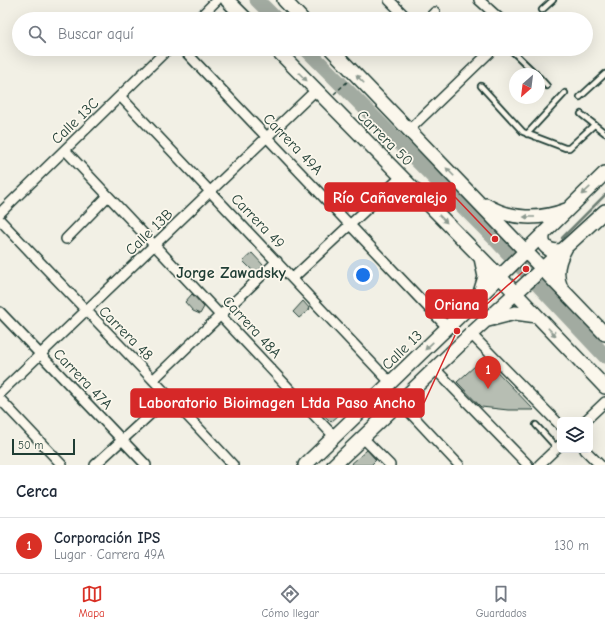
<!DOCTYPE html>
<html lang="es">
<head>
<meta charset="utf-8">
<style>
	body { margin:0; font-family:"Comic Neue",sans-serif; background:#f2f2f3; color:#1f2937 }
	.controls { position:absolute; right:12px; bottom:12px; display:grid; overflow:hidden; border-radius:6px; box-shadow:0 4px 16px #0002 }
	.controls button { width:36px; height:36px; display:grid; place-items:center; padding:0; border:0; border-bottom:1px solid #e0e1e3; background:#fff; color:#1f2937; font:20px sans-serif }
	.compass { position:absolute; left:509px; top:68px; width:36px; height:36px; border-radius:50%; background:#fff; box-shadow:0 4px 16px #0002; rotate:208deg }
	.scale { position:absolute; left:12px; bottom:10px; width:63px; box-sizing:border-box; padding-left:4px; border:2px solid #1f3d34; border-top:0; font-size:11px; line-height:14px; white-space:nowrap; color:#1f3d34; -webkit-text-stroke:3px #fbf7ec; paint-order:stroke }
	.you { position:absolute; left:363px; top:275px; width:14px; height:14px; margin:-10px; border:3px solid #fff; border-radius:50%; background:#1a73e8; box-shadow:0 0 0 6px #1a73e833 }
	.badge { display:grid; place-items:center; width:26px; height:26px; border-radius:50%; background:#d93025; color:#fff; font-size:13px; font-weight:700 }
	.pin { position:absolute; translate:-50% -33px; filter:drop-shadow(0 1px 2px #0008) }
	.pin::after { content:''; position:absolute; top:21px; width:14px; height:12px; background:inherit; clip-path:polygon(0 0,100% 0,50% 100%) }
	.list { margin:0; padding:0; list-style:none }
	h2 { display:flex; justify-content:space-between; align-items:center; height:52px; margin:0; padding:0 16px; font-size:17px }
	h2 small { font-size:13px; font-weight:400; color:#747a83 }
	.list li { display:grid; grid-template-columns:26px 1fr auto; gap:12px; align-items:center; box-sizing:border-box; height:56px; padding:0 16px; border-top:1px solid #e0e1e3 }
	.list b { display:block; font-size:15px; white-space:nowrap }
	.list p { margin:0; font-size:13px; white-space:nowrap; color:#747a83 }
	.list em { font-size:13px; font-style:normal; color:#747a83 }
	.icon { flex:none; width:22px; height:22px; fill:none; stroke:currentColor; stroke-width:2; stroke-linecap:round; stroke-linejoin:round }
	.map { position:relative; flex:none; width:605px; height:465px; overflow:hidden }
	.search { position:absolute; background:#fff; box-shadow:0 4px 16px #0002; left:12px; right:12px; top:12px; height:44px; display:flex; align-items:center; gap:10px; box-sizing:border-box; padding:0 14px; border-radius:22px; color:#747a83; font-size:15px }
	.sheet { height:108px; background:#fff }
	nav { display:flex; justify-content:space-around; align-items:center; box-sizing:border-box; height:56px; border-top:1px solid #e0e1e3; background:#fff; font-size:11px; color:#747a83 }
	nav a { display:grid; justify-items:center; gap:2px }
	nav .on { color:#d93025 }
	.map>svg:first-child { display:block }
	.lines { fill:none; stroke-linecap:round; stroke-linejoin:round }
	.stream { stroke:#6e7f75; stroke-width:2.5 }
	.river { stroke:#a2aba1; stroke-width:15 }
	.building { fill:#b7beb3; stroke:#1f3d34 }
	.service-casing { stroke:#1f3d34; stroke-width:8 }
	.minor-casing { stroke:#1f3d34; stroke-width:12 }
	.secondary-casing { stroke:#1f3d34; stroke-width:16 }
	.path { stroke:#1f3d34; stroke-width:1.5; stroke-dasharray:4 3; stroke-linecap:butt }
	.service { stroke:#fbf7ec; stroke-width:4.5 }
	.minor { stroke:#fbf7ec; stroke-width:9 }
	.secondary { stroke:#fbf7ec; stroke-width:13 }
	.oneway { fill:#8d9a90 }
	.labels { text-anchor:middle; dominant-baseline:central; stroke-width:3.5; stroke-linejoin:round; paint-order:stroke }
	.street-label { font-size:15px; fill:#1f3d34; stroke:#fbf7ec }
	.neighbourhood-label { font-size:16px; font-weight:bold; fill:#1f3d34; stroke:#fbf7ec }
	.leader { fill:none; stroke:#d62828; stroke-width:1.5 }
	.callout-dot { fill:#d62828; stroke:#fbf7ec; stroke-width:1.5 }
	.callout { fill:#d62828; stroke:#d62828; stroke-width:1.5 }
	.callout-label { font-size:16px; text-anchor:middle; font-weight:bold; fill:#fff }
</style>
</head>
<body>
<div class="map">
<svg width="605" height="465" viewBox="0 0 605 465">
	<rect width="100%" height="100%" fill="#f2f0e5"/>
	<filter id="ink" filterUnits="userSpaceOnUse"><feTurbulence type="fractalNoise" baseFrequency=".025" numOctaves="2"/><feDisplacementMap in="SourceGraphic" scale="8" xChannelSelector="R" yChannelSelector="G"/><feConvolveMatrix kernelMatrix="1 2 1 2 8 2 1 2 1" color-interpolation-filters="sRGB"/></filter>
	<g filter="url(#ink)">
		<g class="lines">
			<path class="stream" d="M562,238l43,-43"/>
			<path class="river" d="M257,0l19,19
				M306,49l189,190 110,117"/>
		</g>
		<path class="building" d="M252,253l12,13 -9,7 -12,-12z
			M192,294l12,13 -4,7 -7,-3 -8,-9z
			M303,301l7,8 -11,9 -6,-6z
			M484,358l50,52h-26l-27,-3 -24,-25z
			M329,390l18,18 -16,14 -19,-18z
			M367,450l9,10 -5,5h-21z"/>
		<g class="lines">
			<g class="service-casing">
				<path id="service" d="M542,10l11,-10
					M510,49l26,25
					M539,77l8,9
					M481,86l42,46 42,16h4l25,-23
					M580,97l25,-23
					M581,114l24,19
					M527,134l38,-41
					M536,425l21,23"/>
			</g>
			<g class="minor-casing">
				<path id="minor" d="M389,0l19,19
					M479,0l21,19
					M198,19l19,-19
					M428,19l7,-7
					M183,49l259,273 7,5
					M120,96l265,281 7,5
					M409,130l84,-81
					M65,150l264,281 7,5
					M0,213l168,-164
					M0,220c77,82 157,162 233,245
					M66,239l42,-43
					M293,278l108,-101
					M0,312l146,153
					M471,334l89,91
					M435,369l93,96
					M153,380l124,-119
					M0,393l316,-303
					M0,399l62,66
					M400,402l59,63
					M586,420l19,-18
					M363,438l27,27
					M585,450l15,15
					M95,465l75,-69
					M539,465l21,-20"/>
			</g>
			<g class="secondary-casing">
				<path id="secondary" d="M227,0l19,19
					M284,0l18,19
					M276,49l224,228 105,110
					M331,49l274,285
					M486,205c25,15 54,15 80,5
					M544,233c-5,13 6,20 18,17
					M561,288c-6,-13 -3,-27 4,-39
					M479,296l6,-19 -4,-19
					M488,320l27,-7 22,3
					M305,465l172,-166 128,-126
					M334,465l137,-131 134,-123"/>
			</g>
			<path class="path" d="M334,94l13,-12"/>
			<use href="#service" class="service"/>
			<use href="#minor" class="minor"/>
			<use href="#secondary" class="secondary"/>
		</g>
		<defs><path id="oneway-solid" d="M-6-.8H1V-3.2L6.5 0L1 3.2V.8H-6Z"/></defs>
		<g class="oneway">
			<use href="#oneway-solid" transform="translate(303 77) rotate(45)"/>
			<use href="#oneway-solid" transform="translate(360 79) rotate(-134)"/>
			<use href="#oneway-solid" transform="translate(450 172) rotate(-134)"/>
			<use href="#oneway-solid" transform="translate(586 191) rotate(136)"/>
			<use href="#oneway-solid" transform="translate(529 217) rotate(-180)"/>
			<use href="#oneway-solid" transform="translate(443 219) rotate(45)"/>
			<use href="#oneway-solid" transform="translate(552 332) rotate(46)"/>
			<use href="#oneway-solid" transform="translate(429 346) rotate(136)"/>
		</g>
	</g>
	<g class="labels">
		<g class="street-label">
			<text transform="translate(75 121) rotate(-44)">Calle 13C</text>
			<text transform="translate(385 138) rotate(45)">Carrera 50</text>
			<text transform="translate(293 144) rotate(46)">Carrera 49A</text>
			<text transform="translate(258 221) rotate(46)">Carrera 49</text>
			<text transform="translate(149 232) rotate(-44)">Calle 13B</text>
			<text transform="translate(252 327) rotate(47)">Carrera 48A</text>
			<text transform="translate(126 333) rotate(45)">Carrera 48</text>
			<text transform="translate(402 350) rotate(-44)">Calle 13</text>
			<text transform="translate(83 379) rotate(46)">Carrera 47A</text>
		</g>
		<g class="neighbourhood-label">
			<text x="231" y="273">Jorge Zawadsky</text>
		</g>
	</g>
	<path class="leader" d="M495 239L455 197M526 269L487 304M457 331L424 403"/>
	<g class="callout-dot">
		<circle cx="495" cy="239" r="4"/>
		<circle cx="526" cy="269" r="4"/>
		<circle cx="457" cy="331" r="4"/>
	</g>
	<g class="callout">
		<rect x="325" y="183" width="130" height="28" rx="4"/>
		<rect x="426" y="290" width="61" height="28" rx="4"/>
		<rect x="131" y="389" width="293" height="28" rx="4"/>
	</g>
	<g class="callout-label">
		<text x="390" y="203">Río Cañaveralejo</text>
		<text x="457" y="310">Oriana</text>
		<text x="277" y="408">Laboratorio Bioimagen Ltda Paso Ancho</text>
	</g>
</svg>
<div class="controls">
<button><svg class="icon" aria-label="layers" viewBox="0 0 24 24"><path d="M12 4l9 5-9 5-9-5zM3 14l9 5 9-5"/></svg></button>
</div>
<svg class="compass" viewBox="-18 -18 36 36"><path d="M0-13l5 13h-10z" fill="#e53935"/><path d="M0 13l5-13h-10z" fill="#747a83"/></svg>
<div class="scale">50 m</div>
<div class="you"></div>
<div class="pin badge" style="left:488px;top:389px">1</div>
<div class="search"><svg class="icon" aria-label="search" viewBox="0 0 24 24"><circle cx="10" cy="10" r="6"/><path d="M15 15l6 6"/></svg>Buscar aquí</div>
</div>
<section class="sheet">
<h2>Cerca<small></small></h2>
<ul class="list">
<li><span class="badge">1</span><div><b>Corporación IPS</b><p>Lugar · Carrera 49A</p></div><em>130 m</em></li>
</ul>
</section>
<nav>
<a class="on"><svg class="icon" aria-label="map" viewBox="0 0 24 24"><path d="M3 6l6-2 6 2 6-2v14l-6 2-6-2-6 2zM9 4v14M15 6v14"/></svg>Mapa</a>
<a><svg class="icon" aria-label="directions" viewBox="0 0 24 24"><path d="M12 3l9 9-9 9-9-9zM9 14v-3h6M13 9l2 2-2 2"/></svg>Cómo llegar</a>
<a><svg class="icon" aria-label="saved" viewBox="0 0 24 24"><path d="M7 4h10v16l-5-4-5 4z"/></svg>Guardados</a>
</nav>
</body>
</html>
